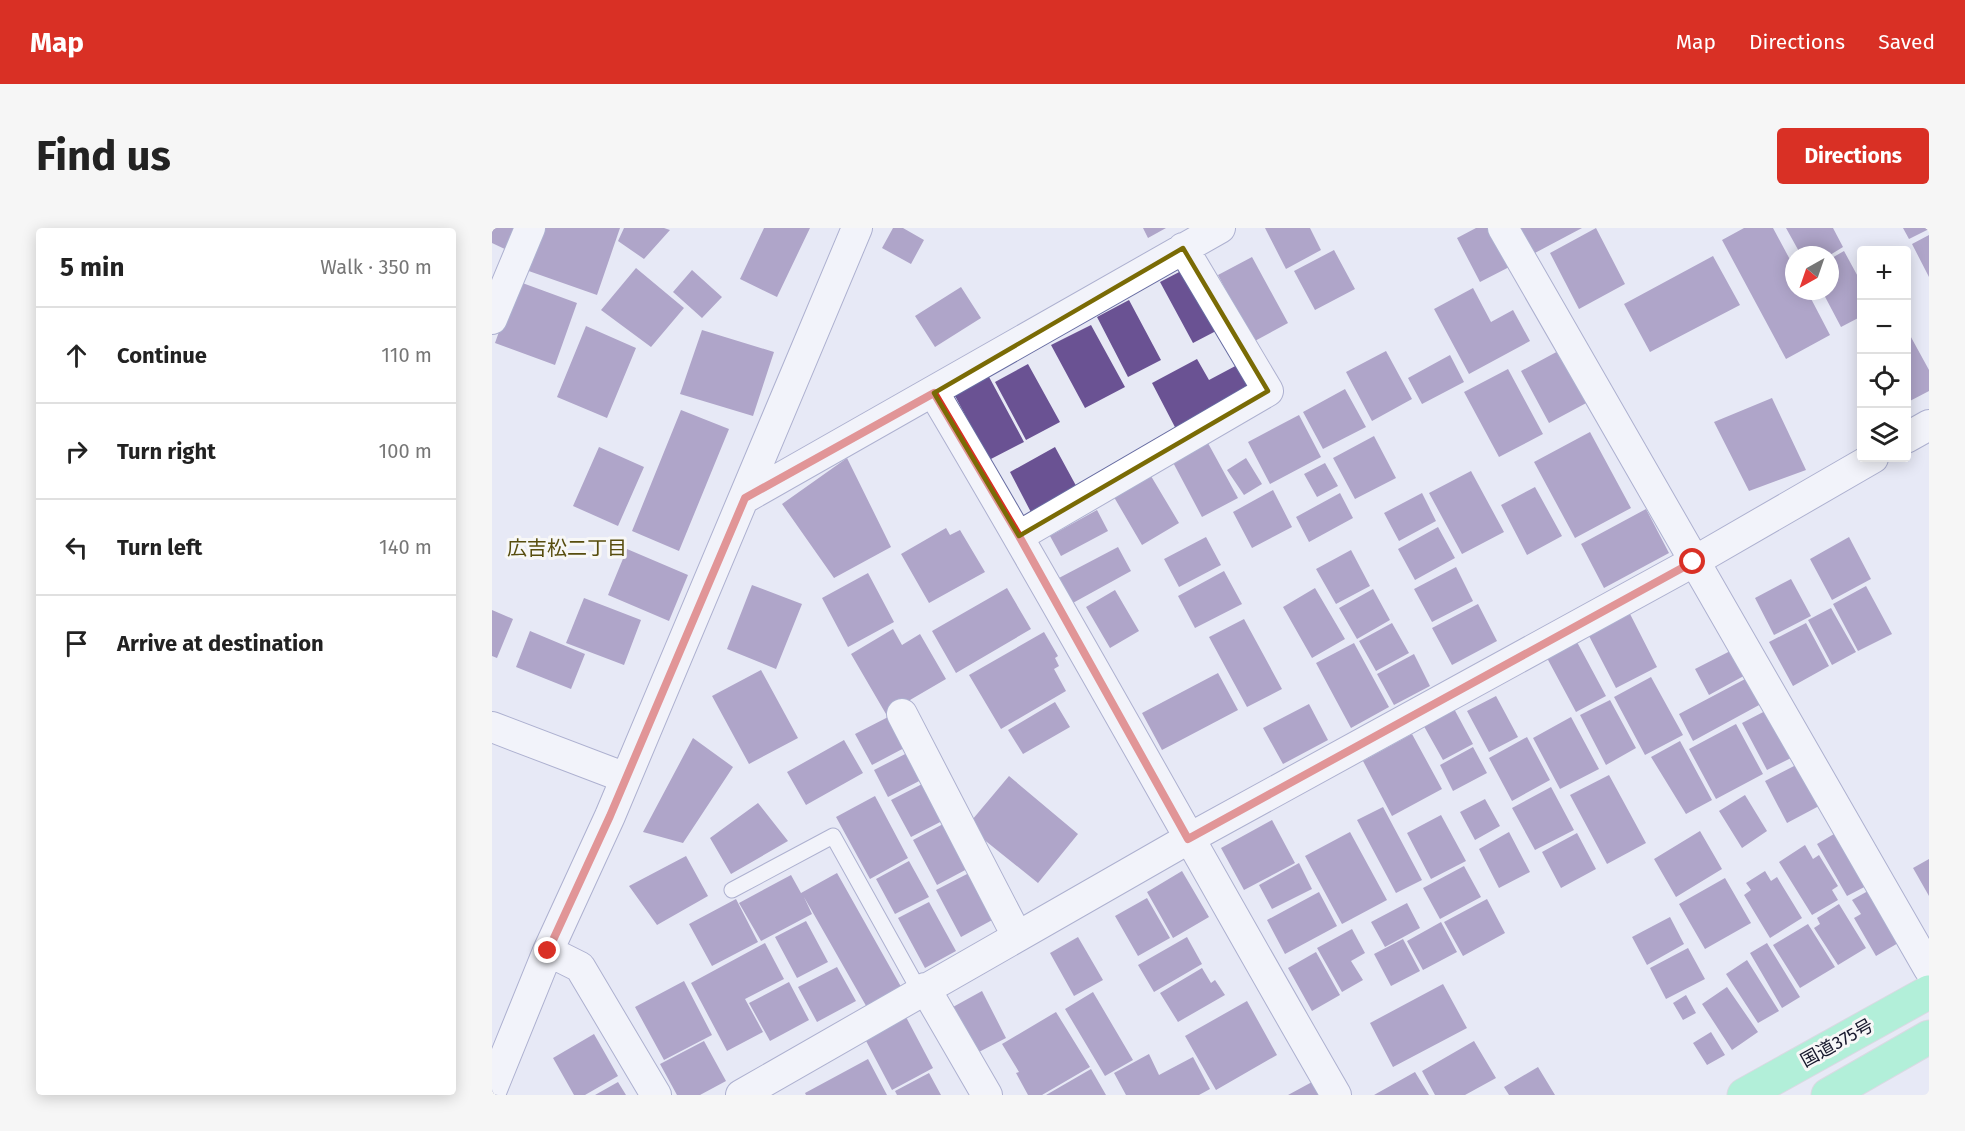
<!DOCTYPE html>
<html lang="en">
<head>
<meta charset="utf-8">
<style>
	body { margin:0; font-family:"Fira Sans","Noto Sans JP",sans-serif; background:#f6f6f6; color:#222 }
	.controls { position:absolute; right:18px; top:18px; display:grid; overflow:hidden; border-radius:6px; box-shadow:0 3px 15px #0003 }
	.controls button { width:54px; height:54px; display:grid; place-items:center; padding:0; border:0; border-bottom:2px solid #e0e0e0; background:#fff; color:#222; font:30px sans-serif }
	.compass { position:absolute; left:1293px; top:18px; width:54px; height:54px; border-radius:50%; background:#fff; box-shadow:0 3px 15px #0003; rotate:220deg }
	.stop { position:absolute; width:18px; height:18px; margin:-14px; border:4px solid #d93025; border-radius:50%; background:#fff }
	.stop.end { background:#d93025; border-color:#fff; box-shadow:0 2px 6px #0008 }
	.list { margin:0; padding:0; list-style:none }
	h2 { display:flex; justify-content:space-between; align-items:center; height:78px; margin:0; padding:0 24px; font-size:26px }
	h2 small { font-size:20px; font-weight:400; color:#767676 }
	.list li { display:grid; grid-template-columns:39px 1fr auto; gap:18px; align-items:center; box-sizing:border-box; height:96px; padding:0 24px; border-top:2px solid #e0e0e0 }
	.list b { display:block; font-size:22px; white-space:nowrap }
	.list em { font-size:20px; font-style:normal; color:#767676 }
	.icon { flex:none; width:33px; height:33px; fill:none; stroke:currentColor; stroke-width:2; stroke-linecap:round; stroke-linejoin:round }
	.map { position:relative; flex:none; width:1437px; height:867px; overflow:hidden; border-radius:6px }
	header { display:flex; align-items:center; gap:36px; box-sizing:border-box; height:84px; padding:0 30px; background:#d93025; color:#fff }
	header strong { font-size:28px }
	nav { display:flex; gap:33px; margin-inline-start:auto; font-size:21px }
	.intro { display:flex; align-items:center; justify-content:space-between; box-sizing:border-box; height:144px; padding:0 36px }
	h1 { margin:0; font-size:42px }
	.button { padding:15px 27px; border-radius:6px; background:#d93025; color:#fff; font-size:21px; font-weight:700 }
	main { display:flex; gap:36px; padding:0 36px }
	aside { flex:1; background:#fff; border-radius:6px; box-shadow:0 3px 15px #0003 }
	.map>svg:first-child { display:block }
	.building { fill:#6a5293 }
	.lines { fill:none; stroke-linecap:round; stroke-linejoin:round }
	.lane-casing { stroke:#676ca2; stroke-width:17 }
	.street-casing { stroke:#676ca2; stroke-width:32 }
	.highway-casing { stroke:#c7c7cc; stroke-width:35 }
	.lane { stroke:#fff; stroke-width:15 }
	.street { stroke:#fff; stroke-width:30 }
	.highway { stroke:#72f5b5; stroke-width:33 }
	.route { stroke:#d93025; stroke-width:8 }
	.marked { fill:none; stroke:#7a6b05; stroke-width:4.5; stroke-linejoin:round }
	.labels { text-anchor:middle; dominant-baseline:central; stroke-width:6; stroke-linejoin:round; paint-order:stroke }
	.street-label { font-size:18px; fill:#16172c; stroke:#f7f7f7 }
	.neighbourhood-label { font-size:20px; fill:#574d0e; stroke:#f7f7f7 }
</style>
</head>
<body>
<header>
<strong>Map</strong>
<nav><a>Map</a><a>Directions</a><a>Saved</a></nav>
</header>
<div class="intro"><h1>Find us</h1><a class="button">Directions</a></div>
<main>
<aside>
<h2>5 min<small>Walk · 350 m</small></h2>
<ul class="list">
<li><svg class="icon" aria-label="ahead" viewBox="0 0 24 24"><path d="M12 20V5M6 11l6-6 6 6"/></svg><div><b>Continue</b></div><em>110 m</em></li>
<li><svg class="icon" aria-label="right" viewBox="0 0 24 24"><path d="M7 20v-9h11M14 6l5 5-5 5"/></svg><div><b>Turn right</b></div><em>100 m</em></li>
<li><svg class="icon" aria-label="left" viewBox="0 0 24 24"><path d="M17 20v-9H6M10 6l-5 5 5 5"/></svg><div><b>Turn left</b></div><em>140 m</em></li>
<li><svg class="icon" aria-label="arrive" viewBox="0 0 24 24"><path d="M6 21V4h12l-3 4 3 4H6"/></svg><div><b>Arrive at destination</b></div></li>
</ul>
</aside>
<div class="map">
<svg width="1437" height="867" viewBox="0 0 1437 867">
	<rect width="100%" height="100%" fill="#e7e9f5"/>
	<path class="building" d="M0,0h25l-8,23 -17,-8z
		M45,0h83l-23,67 -74,-26z
		M132,0h40l6,2 -26,29 -26,-18z
		M272,0h46l-33,69 -37,-18z
		M401,0h10l21,12 -13,24 -29,-16z
		M651,0h23l-18,10z
		M773,0h45l11,22 -35,19z
		M984,0h23l18,35 -37,19 -23,-44z
		M1027,0h63l-49,26z
		M1104,0l29,56 -46,25 -29,-56z
		M1252,0h29l21,39v24h13l23,44 -44,24 -64,-119z
		M1294,0h47l10,19 -13,8h-29z
		M1411,0h26v1l-20,10z
		M1437,7v42l-17,-33z
		M842,22l21,39 -40,21 -21,-39z
		M1352,23l18,33v32l-21,11 -19,-36h8v-32z
		M1221,28l27,49 -90,47 -26,-48z
		M760,29l36,66 -35,19 -35,-67z
		M144,40l48,40 -33,39 -50,-37z
		M200,42l30,27 -20,21 -29,-26z
		M691,42l33,61 -23,12 -33,-61z
		M25,53l60,22 -22,62 -60,-22z
		M469,59l20,31 -46,29 -20,-31z
		M981,60l18,34 22,-12 17,31 -61,33 -35,-65z
		M637,72l32,60 -33,17 -31,-60z
		M599,97l34,62 -40,21 -34,-63z
		M94,98l50,22 -29,70 -50,-21z
		M1414,100l23,42v21l-23,12z
		M210,102l72,22 -21,64 -73,-22z
		M1070,121l28,52 -41,22 -28,-52z
		M894,123l26,48 -40,22 -26,-49z
		M958,127l14,27 -42,22 -14,-26z
		M705,131l12,21 32,-17 14,26 -78,42 -25,-48z
		M536,136l32,58 -34,18 -31,-58z
		M1016,141l35,65 -44,23 -35,-65z
		M496,147l36,67 -35,18 -35,-66z
		M853,161l21,38 -43,22 -20,-37z
		M1280,170l34,72 -57,21 -35,-69z
		M189,182l48,19 -50,122 -47,-20z
		M807,187l22,42 -51,27 -22,-42z
		M1098,204l41,76 -56,30 -41,-76z
		M711,206l35,64 -36,19 -34,-64z
		M882,208l22,42 -41,21 -22,-41z
		M107,219l45,20 -26,59 -45,-20z
		M563,219l25,46 -46,25 -24,-46z
		M355,230l44,89 -57,31 -52,-74z
		M754,230l16,26 -18,11 -17,-25z
		M833,235l13,23 -21,11 -13,-23z
		M656,243l31,52 -37,22 -31,-53z
		M979,243l33,61 -42,22 -33,-61z
		M1043,259l27,49 -35,19 -26,-50z
		M781,262l19,37 -40,21 -19,-36z
		M848,265l13,25 -44,24 -13,-25z
		M930,265l14,28 -37,20 -15,-28z
		M1154,281l23,44 -65,35 -23,-44z
		M605,282l11,21 -47,25 -11,-20z
		M946,299l17,31 -40,22 -17,-31z
		M454,300l4,7 10,-5 25,42 -56,31 -28,-49z
		M714,309l15,28 -42,22 -15,-28z
		M1357,309l22,42 -39,21 -22,-41z
		M626,319l13,24 -60,33 -14,-25z
		M135,321l61,26 -19,46 -61,-26z
		M859,322l19,36 -34,18 -20,-35z
		M964,339l17,34 -41,21 -18,-33z
		M732,343l18,33 -47,24 -17,-32z
		M376,345l26,49 -46,25 -26,-49z
		M1299,351l20,37 -37,19 -19,-37z
		M260,357l50,19 -26,65 -49,-20z
		M1374,358l26,48 -34,17 -25,-47z
		M515,360l24,41 -75,44 -24,-42z
		M823,360l30,51 -33,19 -29,-51z
		M881,361l17,31 -33,19 -18,-31z
		M623,362l24,41 -29,17 -24,-41z
		M92,370l57,22 -17,45 -58,-22z
		M986,376l19,37 -45,24 -20,-37z
		M1339,380l25,44 -24,13 -24,-45z
		M0,382l21,9 -16,39 -5,-2z
		M1137,384l28,55 -41,21 -28,-54z
		M752,391l38,70 -35,18 -38,-70z
		M900,395l17,30 -33,18 -17,-30z
		M1314,395l23,43 -36,20 -24,-44z
		M401,401l9,16 18,-11 26,45 -60,35 -35,-60z
		M38,403l55,23 -14,35 -55,-22z
		M552,404l14,24 -3,2 4,8 -5,3 12,22 -65,38 -32,-54z
		M1085,414l29,54 -30,16 -29,-54z
		M862,415l35,64 -38,21 -35,-65z
		M1246,419l13,25 -42,23 -14,-26z
		M922,426l16,32 -36,19 -17,-31z
		M269,442l37,68 -49,26 -37,-68z
		M726,445l20,37 -76,40 -20,-37z
		M1159,449l32,58 -38,20 -31,-58z
		M1255,450l14,26 -68,37 -14,-27z
		M1004,468l22,41 -29,15 -22,-41z
		M1118,472l26,48 -30,17 -26,-50z
		M563,474l15,25 -47,27 -15,-24z
		M817,476l19,36 -45,24 -20,-36z
		M960,477l21,39 -30,16 -22,-39z
		M1279,480l26,47 -30,15 -25,-47z
		M400,487l16,31 -36,19 -17,-31z
		M1079,489l28,52 -39,20 -27,-51z
		M1244,496l27,50 -47,25 -27,-50z
		M920,506l30,55 -50,27 -29,-55z
		M1035,509l23,43 -38,21 -23,-43z
		M201,510l40,29 -50,76 -40,-11z
		M352,512l19,33 -57,32 -19,-33z
		M1188,513l32,59 -26,14 -35,-57z
		M981,519l14,26 -34,18 -13,-26z
		M421,522l14,27 -39,20 -14,-27z
		M1304,537l23,41 -32,17 -22,-42z
		M1117,547l37,68 -39,21 -37,-69z
		M517,548l69,58 -40,49 -71,-57z
		M434,554l20,37 -35,18 -20,-37z
		M1059,559l23,43 -39,20 -23,-42z
		M1253,567l22,36 -25,17 -23,-37z
		M383,568l33,62 -38,21 -34,-62z
		M993,571l15,27 -25,14 -15,-28z
		M266,575l30,38 -57,33 -21,-36z
		M891,579l39,73 -26,13 -39,-73z
		M949,587l25,46 -35,18 -24,-46z
		M780,592l23,43 -51,27 -23,-42z
		M453,595l24,45 -32,17 -24,-45z
		M1208,603l22,38 -46,28 -22,-38z
		M858,604l37,68 -45,24 -37,-68z
		M1017,604l21,40 -31,16 -20,-39z
		M1085,605l19,36 -35,19 -19,-36z
		M1342,606l8,14 8,-4 22,39 -25,13 -30,-52z
		M1313,617l8,14 6,-4 19,31 -6,4 6,10 -26,15 -33,-53z
		M194,628l22,40 -51,29 -28,-39z
		M1437,631v37l-16,-28z
		M417,633l20,36 -34,17 -19,-35z
		M807,635l13,26 -40,20 -13,-24z
		M972,638l17,31 -41,22 -17,-31z
		M690,643l27,46 -36,21 -26,-46z
		M1273,643l6,10 6,-4 25,41 -32,20 -26,-43 7,-5 -5,-7z
		M345,645l67,119 -35,19 -65,-114 8,17 -51,27 -22,-38 52,-28 10,18z
		M477,645l25,46 -33,18 -25,-47z
		M1233,650l26,45 -46,26 -26,-45z
		M1383,659l30,52 -29,17 -22,-38 7,-4 -9,-14z
		M827,664l18,34 -52,28 -18,-34z
		M655,670l23,40 -32,18 -23,-40z
		M244,671l22,43 -46,24 -23,-42z
		M995,671l18,34 -42,23 -19,-34z
		M437,674l27,49 -31,17 -27,-50z
		M915,675l13,25 -35,19 -14,-25z
		M1347,676l27,44 -28,17 -24,-37 6,-4 -3,-6z
		M1178,689l14,27 -37,21 -15,-28z
		M314,693l22,41 -31,16 -22,-41z
		M949,694l16,30 -34,18 -16,-29z
		M1316,696l27,43 -35,21 -27,-43z
		M860,701l13,24 -14,8 12,19 -21,12 -25,-44z
		M586,709l25,43 -29,16 -24,-43z
		M695,709l15,27 -48,28 -16,-27z
		M911,711l17,32 -29,15 -17,-32z
		M273,715l19,36 -39,20 18,33 -36,19 -36,-68z
		M1275,715l33,54 -18,11 -32,-55z
		M1196,720l17,31 -39,20 -16,-31z
		M824,724l24,43 -28,16 -24,-43z
		M1255,732l32,51 -21,12 -32,-49z
		M345,739l19,34 -39,21 -19,-35z
		M710,740l9,15 4,-3 10,15 -47,27 -18,-29z
		M192,753l28,54 -48,25 -29,-53z
		M297,754l20,38 -39,21 -21,-38z
		M951,756l24,44 -74,39 -23,-44z
		M1235,759l31,45 -26,18 -30,-46z
		M490,763l24,47 -29,15 -24,-46z
		M601,764l40,68 -28,16 -40,-67z
		M1194,767l10,18 -13,7 -10,-17z
		M755,773l30,54 -61,35 -31,-54z
		M564,784l34,55 -48,28h-14l-12,-22 3,-1 -17,-28z
		M414,789l27,51 -41,22 -27,-51z
		M1219,804l14,23 -18,10 -14,-22z
		M102,806l24,42 -33,19h-11l-21,-37z
		M212,813l22,40 -26,14h-23l-17,-31z
		M982,813l22,37 -31,17h-30l-13,-24z
		M657,826l10,21 34,-18 17,32 -11,6h-73l-12,-22z
		M376,831l19,36h-81l-1,-2z
		M1046,839l17,28h-46l-5,-8z
		M599,841l15,26h-60z
		M923,844l14,23h-55z
		M437,845l12,22h-44l-2,-4z
		M126,854l8,13h-31z
		M820,854l7,13h-31z"/>
	<g class="lines">
		<g class="lane-casing">
			<path id="lane" d="M240,662l101,-54 87,156"/>
		</g>
		<g class="street-casing">
			<path id="street" d="M1011,0l426,741
				M0,91l38,-91
				M442,165c138,232 267,469 402,702
				M1414,210l23,-13
				M253,270l475,-270
				M527,308l249,-145 -85,-143
				M410,486l115,222
				M0,499l134,51
				M56,723l32,16 76,128
				M433,760l62,107
				M0,861l56,-138 62,-135 247,-588
				M249,867l447,-256 505,-277 180,-104"/>
		</g>
		<g class="highway-casing">
			<path id="highway" d="M1252,867l185,-103
				M1336,867l101,-58"/>
		</g>
		<use href="#lane" class="lane"/>
		<use href="#street" class="street"/>
		<use href="#highway" class="highway"/>
	</g>
	<g class="lines">
		<path class="route" d="M56,723l62,-135 135,-318 189,-105 85,143 169,303 505,-277"/>
	</g>
	<path d="M0 0H1437V867H0ZM691,20l85,143 -249,145 -85,-143z" fill="#e7e9f5" fill-opacity=".55" fill-rule="evenodd"/>
	<path class="marked" d="M691,20l85,143 -249,145 -85,-143z"/>
	<g class="labels">
		<g class="street-label">
			<text transform="translate(1345 815) rotate(-29)">国道375号</text>
		</g>
		<g class="neighbourhood-label">
			<text x="75" y="320">広吉松二丁目</text>
		</g>
	</g>
</svg>
<div class="controls">
<button>+</button>
<button>−</button>
<button><svg class="icon" aria-label="locate" viewBox="0 0 24 24"><circle cx="12" cy="12" r="6"/><path d="M12 2v4M12 18v4M2 12h4M18 12h4"/></svg></button>
<button><svg class="icon" aria-label="layers" viewBox="0 0 24 24"><path d="M12 4l9 5-9 5-9-5zM3 14l9 5 9-5"/></svg></button>
</div>
<svg class="compass" viewBox="-18 -18 36 36"><path d="M0-13l5 13h-10z" fill="#e53935"/><path d="M0 13l5-13h-10z" fill="#767676"/></svg>
<div class="stop" style="left:1201px;top:334px"></div>
<div class="stop end" style="left:56px;top:723px"></div>
</div>
</main>
</body>
</html>
